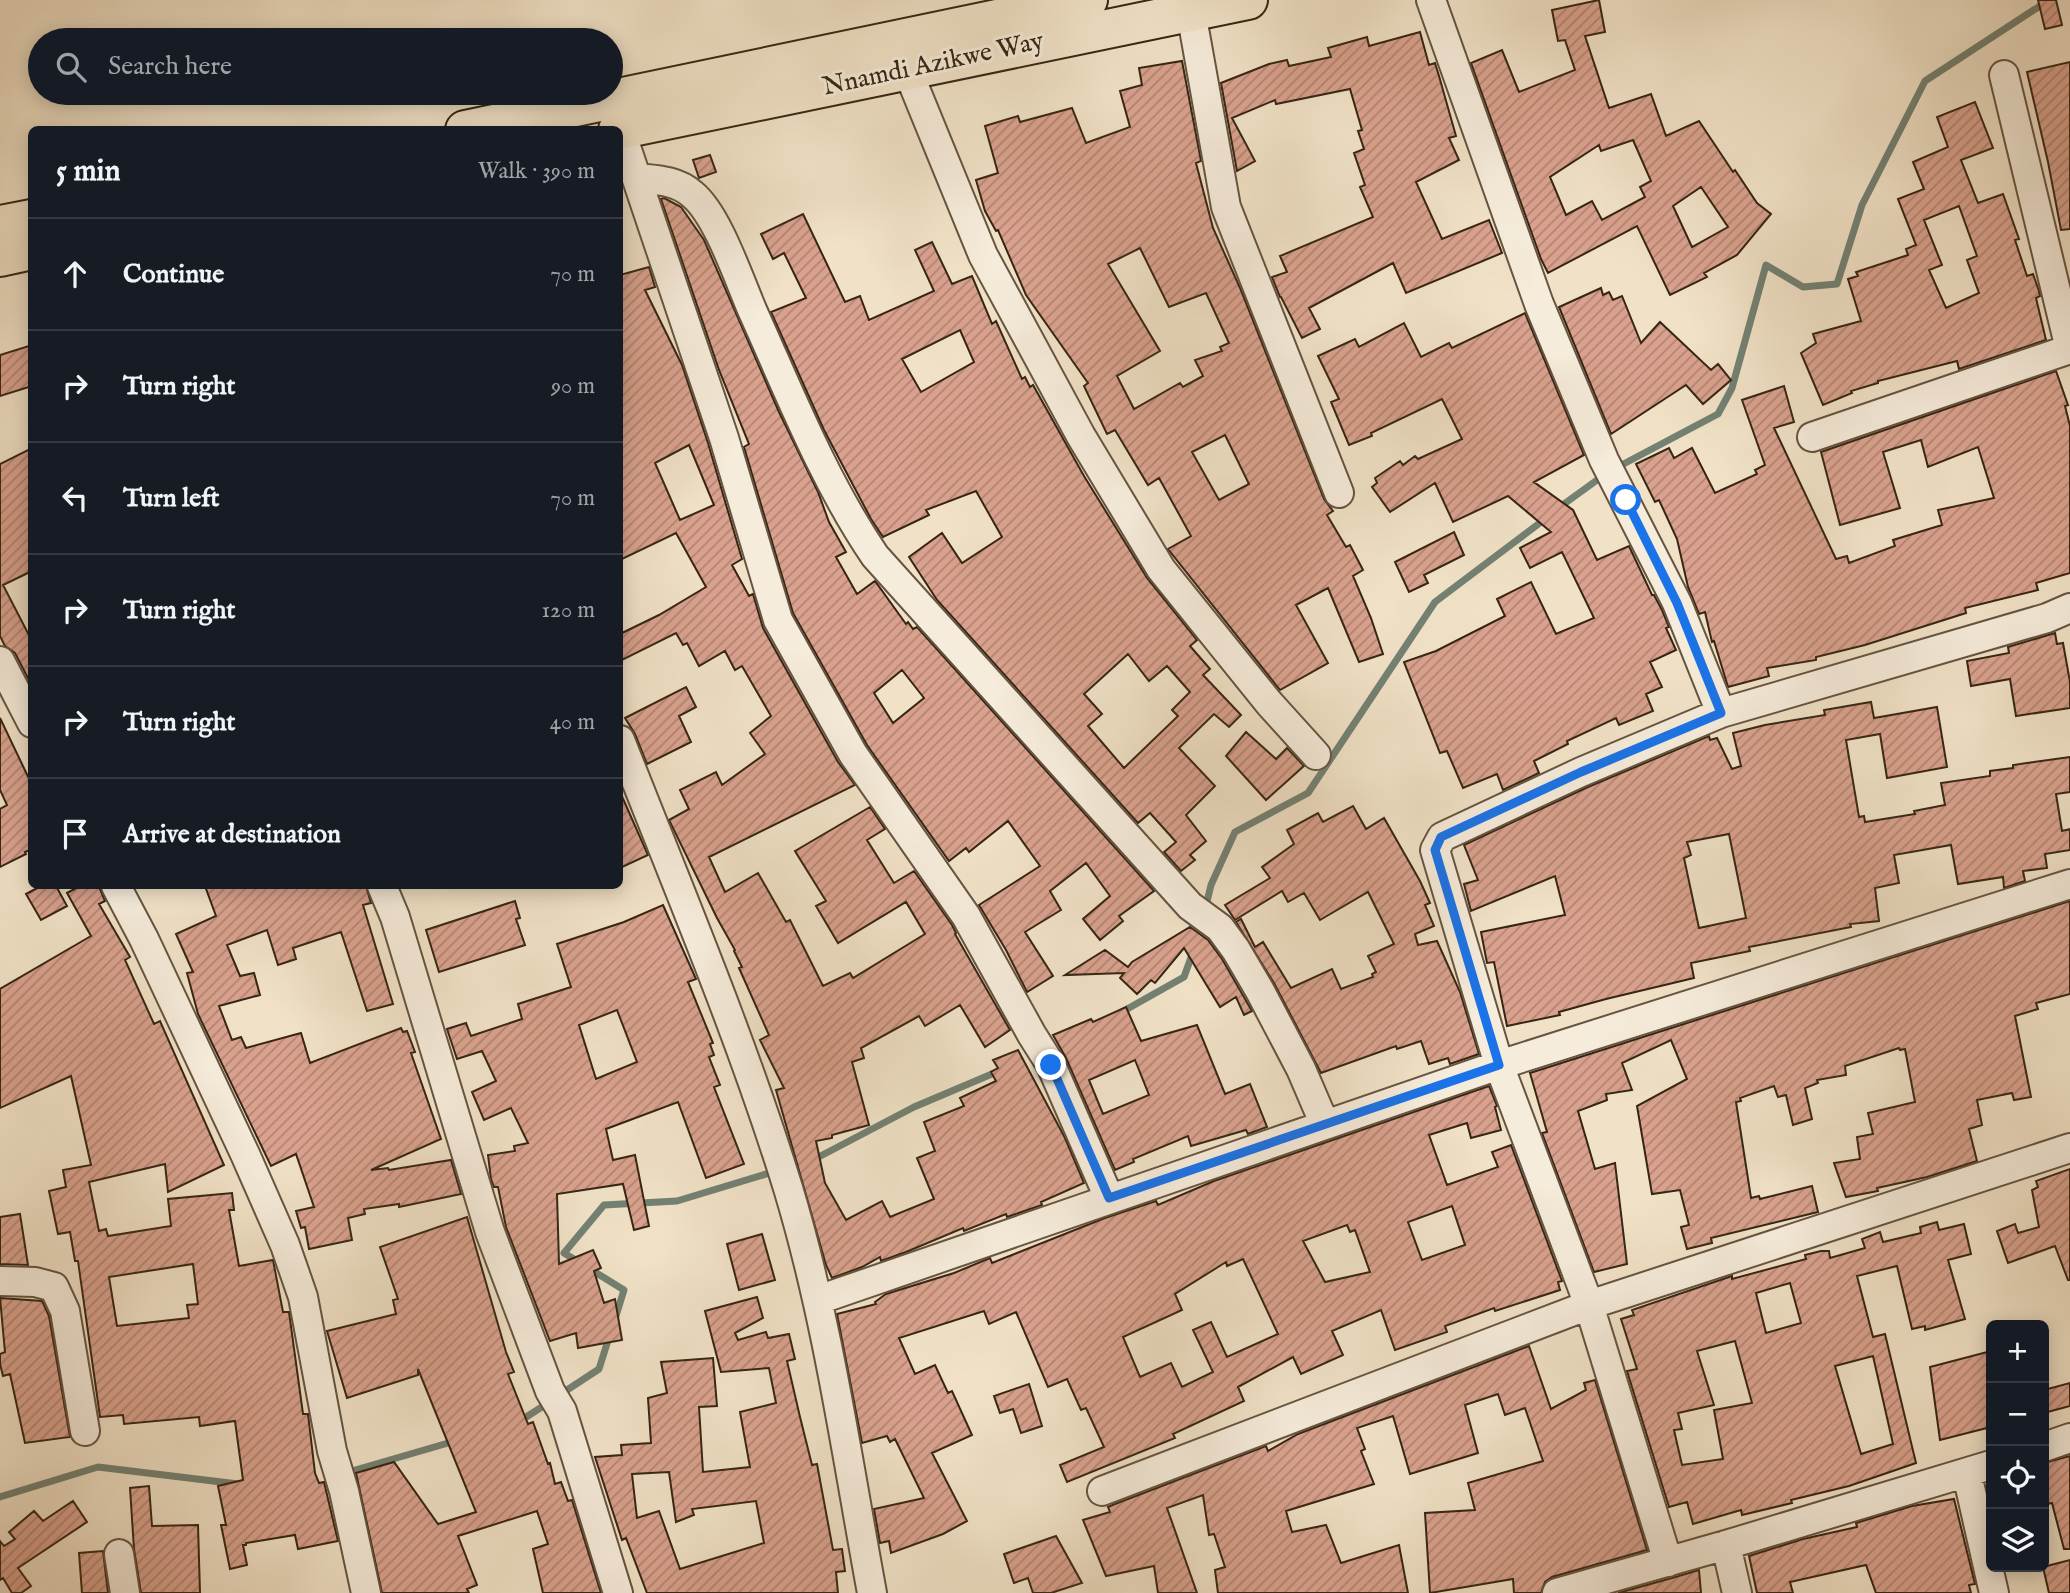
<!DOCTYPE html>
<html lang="en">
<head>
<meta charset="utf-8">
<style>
	body { margin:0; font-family:"IM FELL English",serif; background:#20242c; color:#f1f3f6 }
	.controls { position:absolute; right:21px; bottom:21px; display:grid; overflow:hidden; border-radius:10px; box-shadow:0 4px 18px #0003 }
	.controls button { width:63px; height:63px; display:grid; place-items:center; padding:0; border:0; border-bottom:2px solid #363941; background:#171b24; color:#f1f3f6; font:35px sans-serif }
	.stop { position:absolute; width:21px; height:21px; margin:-16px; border:5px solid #1a73e8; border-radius:50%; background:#fff }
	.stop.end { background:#1a73e8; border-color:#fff; box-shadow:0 2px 7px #0008 }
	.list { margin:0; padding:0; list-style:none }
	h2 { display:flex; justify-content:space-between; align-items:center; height:91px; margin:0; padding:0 28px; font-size:30px }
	h2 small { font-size:23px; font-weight:400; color:#9ea1a6 }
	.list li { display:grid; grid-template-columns:46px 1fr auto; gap:21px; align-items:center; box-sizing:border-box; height:112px; padding:0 28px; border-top:2px solid #363941 }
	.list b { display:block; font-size:26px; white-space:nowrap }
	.list em { font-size:23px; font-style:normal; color:#9ea1a6 }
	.icon { flex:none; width:38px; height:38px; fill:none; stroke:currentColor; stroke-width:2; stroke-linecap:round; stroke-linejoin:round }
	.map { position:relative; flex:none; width:2070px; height:1593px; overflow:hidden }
	.search { position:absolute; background:#171b24; box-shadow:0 4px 18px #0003; left:28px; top:28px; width:595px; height:77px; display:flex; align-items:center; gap:18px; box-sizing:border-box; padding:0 24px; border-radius:38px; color:#9ea1a6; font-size:26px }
	.panel { position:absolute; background:#171b24; box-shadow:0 4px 18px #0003; left:28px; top:126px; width:595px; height:763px; border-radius:10px }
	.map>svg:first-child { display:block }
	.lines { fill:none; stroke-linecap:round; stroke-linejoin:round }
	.stream { stroke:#738173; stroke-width:7 }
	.building { fill:url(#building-hatch); stroke:#362514; stroke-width:2; fill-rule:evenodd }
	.minor-casing { stroke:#655441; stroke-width:32 }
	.highway-casing { stroke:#362514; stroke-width:42 }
	.minor { stroke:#f6ecdb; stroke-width:28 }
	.highway { stroke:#f1e2c7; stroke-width:38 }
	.route { stroke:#1a73e8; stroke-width:9 }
	.labels { text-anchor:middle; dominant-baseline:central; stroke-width:6; stroke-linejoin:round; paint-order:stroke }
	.street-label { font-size:26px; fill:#362514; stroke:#f6ecdb }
</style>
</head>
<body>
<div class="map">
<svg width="2070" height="1593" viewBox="0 0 2070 1593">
	<defs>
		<pattern id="building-hatch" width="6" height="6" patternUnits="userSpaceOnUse" patternTransform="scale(1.75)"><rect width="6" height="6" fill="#daa28e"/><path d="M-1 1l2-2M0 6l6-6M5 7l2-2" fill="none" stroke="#b28473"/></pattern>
	</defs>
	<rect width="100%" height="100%" fill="#f1e2c7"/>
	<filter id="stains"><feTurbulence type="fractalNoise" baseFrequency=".00286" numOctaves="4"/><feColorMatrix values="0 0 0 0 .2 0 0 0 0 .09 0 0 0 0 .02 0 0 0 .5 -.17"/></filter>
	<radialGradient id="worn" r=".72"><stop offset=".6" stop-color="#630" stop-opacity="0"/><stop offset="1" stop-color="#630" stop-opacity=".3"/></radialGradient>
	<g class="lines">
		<path class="stream" d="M1614,469l104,-55 14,-26 34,-123 37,22 34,-3 25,-79 63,-124 124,-81
			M1557,509l47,-34
			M1205,910l6,-25 24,-53 73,-39 127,-191 110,-83
			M1120,1013l64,-36 9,-25
			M788,1168l23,-7 103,-54 85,-36
			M615,1319l9,-29 -60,-37 40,-48 73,-4 99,-30
			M561,1394l38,-25 11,-35
			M520,1421l28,-18
			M345,1473l110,-32
			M0,1497l98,-30 140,17"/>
	</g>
	<path class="building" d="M1599,0l6,32 -20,4 24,72 42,-14 15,42 33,-15 34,51 2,-2 22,33 14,11 -34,41 -33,18 3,4 -37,18 -33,-69 -89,47 -7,-14 -70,-196 31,-13 17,42 56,-22 -10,-30 -7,1 -6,-31zM1633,140l18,41 -11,6 5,10 -43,23 -10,-19 -26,14 -16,-38 49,-32 2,6zM1701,187l27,40 -36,20 -19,-41z
		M2038,0h18l6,25 -17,4z
		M1420,32l9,33 6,-2 4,13 17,60 -7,2 10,22 -43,22 26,57 47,-19 13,33 -96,40 -13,-30 -84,45 11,21 -18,9 -21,-41h-1l-8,-20 15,-5 -7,-16 93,-39 -13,-30 5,-2 -11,-32 10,-4 -6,-18 4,-1 -12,-41 -74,15 -1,-4 -43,18 23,43 -18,10 -16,-88 48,-19 18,-4 2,6 42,-9 -3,-9 39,-11 2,9z
		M1182,61l19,100 -5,2 17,65 27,60 84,211 9,12 -6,4 19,32 4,-2 13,25 -10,6 18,42 12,36 -24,8 -31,-74 -32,17 32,58 -48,27 -112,-141 23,-13 -32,-58 -11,7 -33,-55 -8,4 -23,-48 4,-3 -62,-88 -28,-65 -2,1 -11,-20 -9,-31 22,-7 -13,-47 33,-10 2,6 52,-14 14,35 44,-16 -10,-36 22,-6 -3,-17zM1140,248l29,59 37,-14 23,50 -9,4 2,4 -27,9 8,16 -20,11 -3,-4 -46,26 -17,-33 43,-25 -52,-87zM1225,435l24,49 -30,16 -27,-48z
		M2070,62v167l-9,1 -13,-68 -21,-90z
		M1975,102l18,46 -32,12 17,43 25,-9 16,45 -4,1 12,36 6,-2 6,17 1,5 -4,2 10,42 -87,29 -2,-8 -79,20v2l-27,8 1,2 -29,12 -22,-52 15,-10 -3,-9 48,-13 -13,-42 10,-3 -2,-4 52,-17 -2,-6 10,-4 -18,-46 26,-10 -11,-27 35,-15 -11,-30zM1959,206l18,50 -10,4 12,33 -33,15 -17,-38 13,-5 -18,-45z
		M710,155l6,17 -17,6 -6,-18z
		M664,198l17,9 23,33 75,172 39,80 11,30 17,30 -10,5 21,37 18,-13 31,43 2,-2 5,7 4,-2 237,264 -35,25 4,5 -23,19 -17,-21 27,-23 -24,-33 -36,28 11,19 -36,22 28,44 -26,16 -21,-42 -27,-45 61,-39 -32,-45 -39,31 -3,-4 -17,13 -82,-116 -74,-132 -49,-166 5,-3 -30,-74 -58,-171zM902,670l22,28 -31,25 -19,-30z
		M803,214l42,88 15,-6 9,24 65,-29 -19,-41 17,-8 20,42 20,-8 20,48 4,-3 26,58 3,-2 5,10 3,-2 51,91 63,102 50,62 -7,6 20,23 -7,6 38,40 -12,12 -15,-13 -35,34 36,38 -29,29 20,26 -16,14 5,5 -14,11 -17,-19 12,-10 -26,-29 -12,10 -201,-223 -28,-43 33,-24 20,30 40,-26 -26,-46 -50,19 3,5 -46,22 -12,-18 -47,-89 -53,-118 35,-14 -22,-45 -11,6 -12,-25zM960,330l14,32 -53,30 -19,-33zM1128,654l21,27 18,-15 23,26 -18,18 6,6 -54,52 -36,-42 14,-12 -18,-20z
		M649,267l6,20 -10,3 37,75 26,78 34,116 -10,6 17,31 4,-2 10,34 75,134 17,23 -146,72 16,35 33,-19 28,49 4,-2 33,66 27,-13 3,5 72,-44 -19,-32 -68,41 -22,-37 10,-5 -31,-50 75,-44 15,22 -18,11 27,43 20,-12 38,54 4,8 -1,1 55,96 -25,17 -25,-42 -35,21 -6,-10 -58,32 3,10 -12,4 17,63 -37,10v3l-16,3 9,42 21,37 36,-19 8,16 44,-18 -17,-41 18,-7 -11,-29 40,-16 -4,-8 36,-17 -5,-9 7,-4 -5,-8 25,-10 47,88 19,45 -43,19 1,3 -35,12 -1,-3 -42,17 -1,-3 -57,24 -25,9 -1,-4 -18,10 -30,11 -6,-13 -50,-175 8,-2 -24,-48 9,-5 -30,-67 3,-1 -8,-16 1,-1 -18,-32 -48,-98 20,-11 -9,-19 36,-18 6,13 43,-31 -15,-21 21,-17 -29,-50 -7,4 -10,-19 -26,15 -12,-23 -4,2 -7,-12 -56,28v-27l39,-19 47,-28 -30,-54 -56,27v-285zM689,445l25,60 -34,15 -25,-57z
		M1601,288l2,7 6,-3 4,8 9,-4 19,47 19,-21 51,48 7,-6 13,16 -28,24 -17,-19 -75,49 -52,-127z
		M1525,313l59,142 -50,27 39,28 24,50 32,-14 23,49h2l8,15 7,17 -3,1 10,22 -26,12 12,25 -16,7 7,17 -34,14 -3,-7 -49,23 1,3 -34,17 5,12 -36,17 -6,-16 -34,14 -16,-37 -7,2 -36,-91 32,-11 69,-35 -8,-17 34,-17 25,52 38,-16 -32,-66 -32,16 -10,-20 31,-16 -43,-36 -55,26 -18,-39 -45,29 -18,-25 5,-4 -2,-5 25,-17 3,4 12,-9 3,3 44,-20 -20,-40 -71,34 1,3 -23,9 -18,-43 8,-3 -21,-43 37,-17 4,8 45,-24 17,34 28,-14 3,5z
		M32,345v41l-32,10v-41z
		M2056,371l12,34 -3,1 5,20v147l-34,10 2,7 -73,18 1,5 -101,32 -49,12v3l-49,8 2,8 -41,11 -14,-46 -2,1 -7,-30 -6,2 -11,-27 -11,-48 -18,-39 -4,2 -19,-38 33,-16 5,10 18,-10 23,45 42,-19 -2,-4 10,-5 -23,-65 42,-14 10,36 -20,6 62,131 11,-3 2,7 46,-17 -2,-6 49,-15 -4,-15 56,-12 -16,-51 -50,20 -7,-27 -38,12 17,56 -60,17 -19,-73z
		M32,448v123l-29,14 29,56v45l-17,-33 -10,-7 -5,-10v-172z
		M1454,532l10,23 -40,20 4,8 -19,9 -14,-30z
		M2055,633l2,11 6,-1 7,39v26l-54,8 -6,-37 -39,7 -4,-25 42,-8 -1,-6z
		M686,687l10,20 -17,9 12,26 -44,22 -12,-30 -10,-16z
		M1871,702l3,16 63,-11 10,60 -60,11 -7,-44 -34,6 13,77 5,-1 1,6 50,-8 -1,-3 31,-6 -4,-22 49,-7v-5l23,-3v-3l57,-8v35l-14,2 6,37 8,-2v21l-25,4 2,14 -24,3 2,10 -21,7 -1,-11 -45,7 -7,-39 -57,10 5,28 -24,5 4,33 -29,3 1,3 -102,20 1,4 -59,12 3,15 -88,21 -47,13 1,3 -53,11 -13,-64 -7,1 -6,-31 84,-17 -10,-39 -84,35 -7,-27 14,-4 -14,-35 124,-58 121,-51 1,4 7,-2 15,31 9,-3 -8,-33 32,-8 60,-10 -1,-5zM1729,834l17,84 -47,10 -15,-70 7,-3 -4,-13z
		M0,718l32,67v64l-7,3 1,2 -26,13v-58l7,-4 -7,-15z
		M1246,732l30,27 11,-11 17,18 -38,34 -40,-44z
		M620,792l28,63 -28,13z
		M1353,806l13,23 18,-11 36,63 10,22 -5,2 9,21 -19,8 3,11 19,-4 23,51 19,62 -29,10 -2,-6 -19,6 -8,-23 -24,8 -1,-3 -75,27 -47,-90 -38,-61 5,-3 14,28 8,-5 28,46 41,-19 9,20 32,-12 -1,-3 4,-2 -8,-16 26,-12 -26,-52 -48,28 -16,-27 -16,9 -6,-11 -47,29 -10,-15 45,-27 -8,-11 32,-23 -7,-14 31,-17 5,9z
		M41,886h15l11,20 -26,14 -15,-26z
		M80,886h18l2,3 5,12 -6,3 31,53 -5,3 29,64 6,-3 64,144 -56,27 -3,-28 -76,18 10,49 7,-2 2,7 63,-10 -3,-27 64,-6 2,17h-5l10,56 34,-6 10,52h6l14,102h5l7,59 4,10 5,-1 14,59 -40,8 -3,-14 -49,8v2h-3l4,20 -17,4 -9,-44h5l-8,-39 25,-6 -8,-59 -35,5 -1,-9 -75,7 -1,-9 -23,2 -22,-156h-3l-5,-29 -12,2 -9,-43 17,-4 -3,-17 28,-5 -20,-89 -71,32v-119l91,-53 -24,-43zM193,1264l5,40 -11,1 2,13 -72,8 -8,-49z
		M205,886h161l5,17 -8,2 30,99 -26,7 -26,-79 -48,16 3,11 -18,6 -11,-35 -40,15 13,31 14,-3 6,22 -41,11 13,34 9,-3 5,11 55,-15 9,30 91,-35 2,4 4,-1 8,21 -4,1 30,86 -70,31 17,-2 1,2 62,-10 10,34 -62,13v-3l-35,5 1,5 -17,4 4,22 -43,9 -4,-22 -4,1 -5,-17 18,-4 -18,-53 -25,12 -73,-152 -11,-41 6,-1 -17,-38 40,-18z
		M515,901l5,17 -4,1 9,26 -86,27 -13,-42z
		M2070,901v93l-34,9 2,6 -23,7 16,81 -17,3 -2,-7 -35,7 5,25 -13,4 8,32 -50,16 -50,11 1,3 -32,6 -12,-34 26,-4 -3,-22 16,-3 -5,-21 47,-11 -10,-53 -5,1 -1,-2 -54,18 1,9 -29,5 1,3 -13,5 7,31 -19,6 -7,-30 -8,2 -4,-11 -34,12 1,3 -5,1 15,96 8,-2 1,3 52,-13 6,26 -107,26 1,5 -25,6 -6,-22 8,-2 -9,-35 -28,4 -15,-88 50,-27 -16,-39 -49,23 10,27 -26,4 1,6 -29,11 17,58 20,-6 12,101 -33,8 -52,-139 5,-1 -17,-59z
		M663,905l33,74 -8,3 25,61 -3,1 4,11 -5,2 11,28 -6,2 30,77 -38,14 -28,-76 -72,27 7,31 22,-5 14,71 -15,4 -11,-46 -66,10 2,70 34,-14 8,18 -7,3 10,32 11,-4 7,41 -44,8 -2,-15 -26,8 -44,-114 -8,-40h-4l-3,-8 -3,-24 27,-4 -1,-5 14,-3 -17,-35 -27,12 -12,-28 24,-11 -14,-30 -25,8 -10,-30 19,-6 5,13 51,-17 -4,-15 53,-17 -14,-43 67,-22zM617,1010l20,52 -41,17 -17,-54z
		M1190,927l18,13 14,19 30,52 -8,4 -8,-18 -16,10 -36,-59 -29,35 -4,-3 -14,14 -17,-16 4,-5 -59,2 40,-25 23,17 4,-5z
		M1126,1007l15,34 56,-16 28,69 25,-10 17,43 -19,7 -2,-4 -55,16 -3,-10 -55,23 1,3 -19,8 -49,-112 -13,-23 38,-16 2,3zM1135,1060l14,35 -46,19 -14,-34z
		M1489,1086l8,20 -2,1 6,23 -30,8 -4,-15 -38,12 18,50 51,-18 -6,-15 19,-7 51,136 -4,1 2,8 -65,21 -1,-3 -49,18 2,6 -52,18 -14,-40 -49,21 11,24 -42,19 -8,-17 -55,30 6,14 -71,33 2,4 -108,44 -7,-17 44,-18 -18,-39 -5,2 -14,-31 -19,8 -32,-75 -27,12 -5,-13 -85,27 16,36 20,-9 13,28 4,-2 20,44 -40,18 35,68 -24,13 -52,19 -2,-12 -9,2 -6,-34 50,-11 -29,-59 -5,3 -3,-6 -25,7 -25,-129 39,-10 -1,-2 11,-8 68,-21 36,-15 2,5 113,-45 51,-17 2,4 56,-24zM1452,1206l13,39 -43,15 -14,-38zM1347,1225l3,7 5,-2 15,42 -45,10 -22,-41zM1243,1259l35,75 -51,23 -16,-35 -18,8 20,42 -31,15 -11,-24 -31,14 -17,-40 59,-27 -7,-16 51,-32 1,4z
		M2070,1169v111h-2l-13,-34 -47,17 -11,-32 18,-7 3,9 21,-6 -7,-37 6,-3 -2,-6z
		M20,1214l8,51 -28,-1v-47z
		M467,1217l39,135 8,20 -6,2 20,50 5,-2 15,42 2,-1 5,21 6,-2 7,19 4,-1 29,93h-58l-10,-44 15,-5 -11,-33 -79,25 19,49 -10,4 2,4h-87l-26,-120 38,-11 44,62 38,-12 -58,-143v6l-71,23 -20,-67 69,-17 -3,-14 5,-1 -18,-52z
		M1937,1222l2,8 25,-6 7,30 -23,6 17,59 -40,11v-4l-13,3 -15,-63 -40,10 16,61 12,-3 31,129 -67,23 -58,14 1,3 -50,12 -1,-5 -48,14 -6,-22 -18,5 -42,-136 10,-2 -16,-50 13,-4 -2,-5 100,-34v3l74,-20 -1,-4 16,-4h8l1,7 35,-10 -3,-9 18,-7 3,10 38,-9 -1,-6zM1790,1283l11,40 -35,10 -10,-40zM1735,1341l17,62 -38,7 9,49 -41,6 -8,-35 8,-1 -4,-16 36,-8 -17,-54zM1873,1356l20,88 -32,10 -26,-88z
		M762,1234l13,46 -36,10 -12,-46z
		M757,1297l6,21 -28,15 3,7 28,-8 2,6 21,-4 6,25 -8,2 13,56 12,48 5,-1 16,86 9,-1 3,22 -9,1 2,21h-191l-21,-55 -4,2 -27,-83 27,-2 -1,-10 30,-2 -3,-45 19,-5 -6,-31 52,-4 4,48 -18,1 4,65 47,-5 -10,-55 36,-9 -7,-35 -48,4 -16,-61zM669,1472l7,50 18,-7 -2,-6 64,-8 8,42 -84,26 -21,-58 -22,7 -5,-44z
		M0,1298l42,3 7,15 21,121 -45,6 -15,-69 -7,2 -3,-12v-10l5,-2z
		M1529,1346l22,63 35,-19 -2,-7 11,-3 52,170 -95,27 -7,5 -4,11h-27l-1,-14 -83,14 -5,-80 50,-3 -7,-27 75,-22 -18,-53 -20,7 -7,-21 -33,11 13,48 -68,21 -17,-58 -36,12 8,21 -4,2 13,33 -88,27 6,21 34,-7 15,38 58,-18 9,48h-190l-3,-23 10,-3 -11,-33 -5,1 -6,-40 -36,13 30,85h-39l-4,-27 -48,10 -23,-56 27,-8 -2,-5 7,-3 151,-58 2,5 30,-17z
		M1991,1351v76l-51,13 -10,-73z
		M2070,1383v23l-26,7v-23z
		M1029,1384l13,42 -21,7 -8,-24 -13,4 -6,-17z
		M2070,1456v93h-6l-12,-46 -5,1 -3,-17v-24z
		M149,1486l3,40 46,-1 2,68h-59l-7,-44 -4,-61z
		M1954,1499l21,85 -6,1 2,8h-95l-10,-28 -76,17 3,11h-36l-8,-37 54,-17 54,-12 -1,-4 56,-17z
		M73,1501l14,21 -69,46 13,18 -10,7h-9l-9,-15 -3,2v-39l4,5 11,-7 -6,-7 25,-21 9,10z
		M1056,1536l26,47 -31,10h-18l-5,-15 -14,5 -10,-29z
		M103,1551l5,42h-26l-3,-40z
		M2070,1560v33h-21l-6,-26z
		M1699,1570l2,23h-83l54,-15z"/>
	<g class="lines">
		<g class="minor-casing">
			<path id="minor" d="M1431,0l108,304 65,156 73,143 44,110
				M1191,12l35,195 113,286
				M907,69l76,186 98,181 80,133 108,134 47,52
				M2004,75l66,274
				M620,129l104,309 54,182 75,134 113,162 66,119 19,30 58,133
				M637,178c19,2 39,2 55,16 26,21 47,86 61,118 37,82 71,169 122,244l315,350 30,22 16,22 24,41 41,78 24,56
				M1812,437l258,-88
				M0,661l32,62
				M620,740c58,148 121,296 168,448 40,132 59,270 84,405
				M116,886l28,53 101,215 40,91 18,52 29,154 12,40 22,102
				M382,886l13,31 95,315 60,159 12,20 56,182
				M0,1281l35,1 19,5 11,24 20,120
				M818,1300l681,-235 571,-181
				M2044,1447l26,-9
				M1967,1474l27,119
				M1102,1491l487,-186 481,-157
				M1726,1545l11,48
				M119,1554l6,39
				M1668,1562l-79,-257 -90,-240 -64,-215 7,-13 139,-65 140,-59 326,-95 23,-10
				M1557,1593l169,-48 265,-80"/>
		</g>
		<g class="highway-casing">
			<path id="highway" d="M465,130l623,-130
				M618,130l630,-130
				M0,225l32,-6
				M0,257l32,-7"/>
		</g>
		<use href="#minor" class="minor"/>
		<use href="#highway" class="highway"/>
	</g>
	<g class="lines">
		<path class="route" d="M1051,1065l58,133 390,-133 -64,-215 6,-13 140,-65 140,-59 -44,-110 -51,-103"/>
	</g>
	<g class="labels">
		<g class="street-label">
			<text transform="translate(933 64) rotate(-12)">Nnamdi Azikwe Way</text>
		</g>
	</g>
	<rect width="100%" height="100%" filter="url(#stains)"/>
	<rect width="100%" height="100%" fill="url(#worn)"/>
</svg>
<div class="controls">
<button>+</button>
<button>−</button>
<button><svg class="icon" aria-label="locate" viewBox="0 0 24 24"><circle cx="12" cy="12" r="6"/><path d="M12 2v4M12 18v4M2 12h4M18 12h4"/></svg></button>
<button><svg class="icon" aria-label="layers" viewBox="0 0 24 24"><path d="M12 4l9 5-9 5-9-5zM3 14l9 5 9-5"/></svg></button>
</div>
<div class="stop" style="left:1626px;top:500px"></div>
<div class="stop end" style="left:1051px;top:1065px"></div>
<div class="search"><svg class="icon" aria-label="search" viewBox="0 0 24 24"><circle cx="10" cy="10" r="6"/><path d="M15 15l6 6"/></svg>Search here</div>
<section class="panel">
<h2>5 min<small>Walk · 390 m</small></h2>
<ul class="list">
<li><svg class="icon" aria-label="ahead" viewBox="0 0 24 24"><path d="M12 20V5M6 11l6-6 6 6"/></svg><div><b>Continue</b></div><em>70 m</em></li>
<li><svg class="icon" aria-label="right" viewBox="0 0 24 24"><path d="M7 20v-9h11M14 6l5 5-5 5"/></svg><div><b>Turn right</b></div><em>90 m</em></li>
<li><svg class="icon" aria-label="left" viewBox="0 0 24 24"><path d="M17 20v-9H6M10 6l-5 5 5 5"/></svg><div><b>Turn left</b></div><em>70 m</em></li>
<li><svg class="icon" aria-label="right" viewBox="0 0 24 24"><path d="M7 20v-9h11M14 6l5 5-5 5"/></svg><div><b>Turn right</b></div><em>120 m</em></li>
<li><svg class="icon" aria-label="right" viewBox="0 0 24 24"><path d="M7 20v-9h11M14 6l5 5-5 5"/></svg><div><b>Turn right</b></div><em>40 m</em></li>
<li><svg class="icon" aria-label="arrive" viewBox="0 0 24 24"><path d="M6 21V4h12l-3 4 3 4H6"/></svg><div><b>Arrive at destination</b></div></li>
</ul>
</section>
</div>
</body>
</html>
